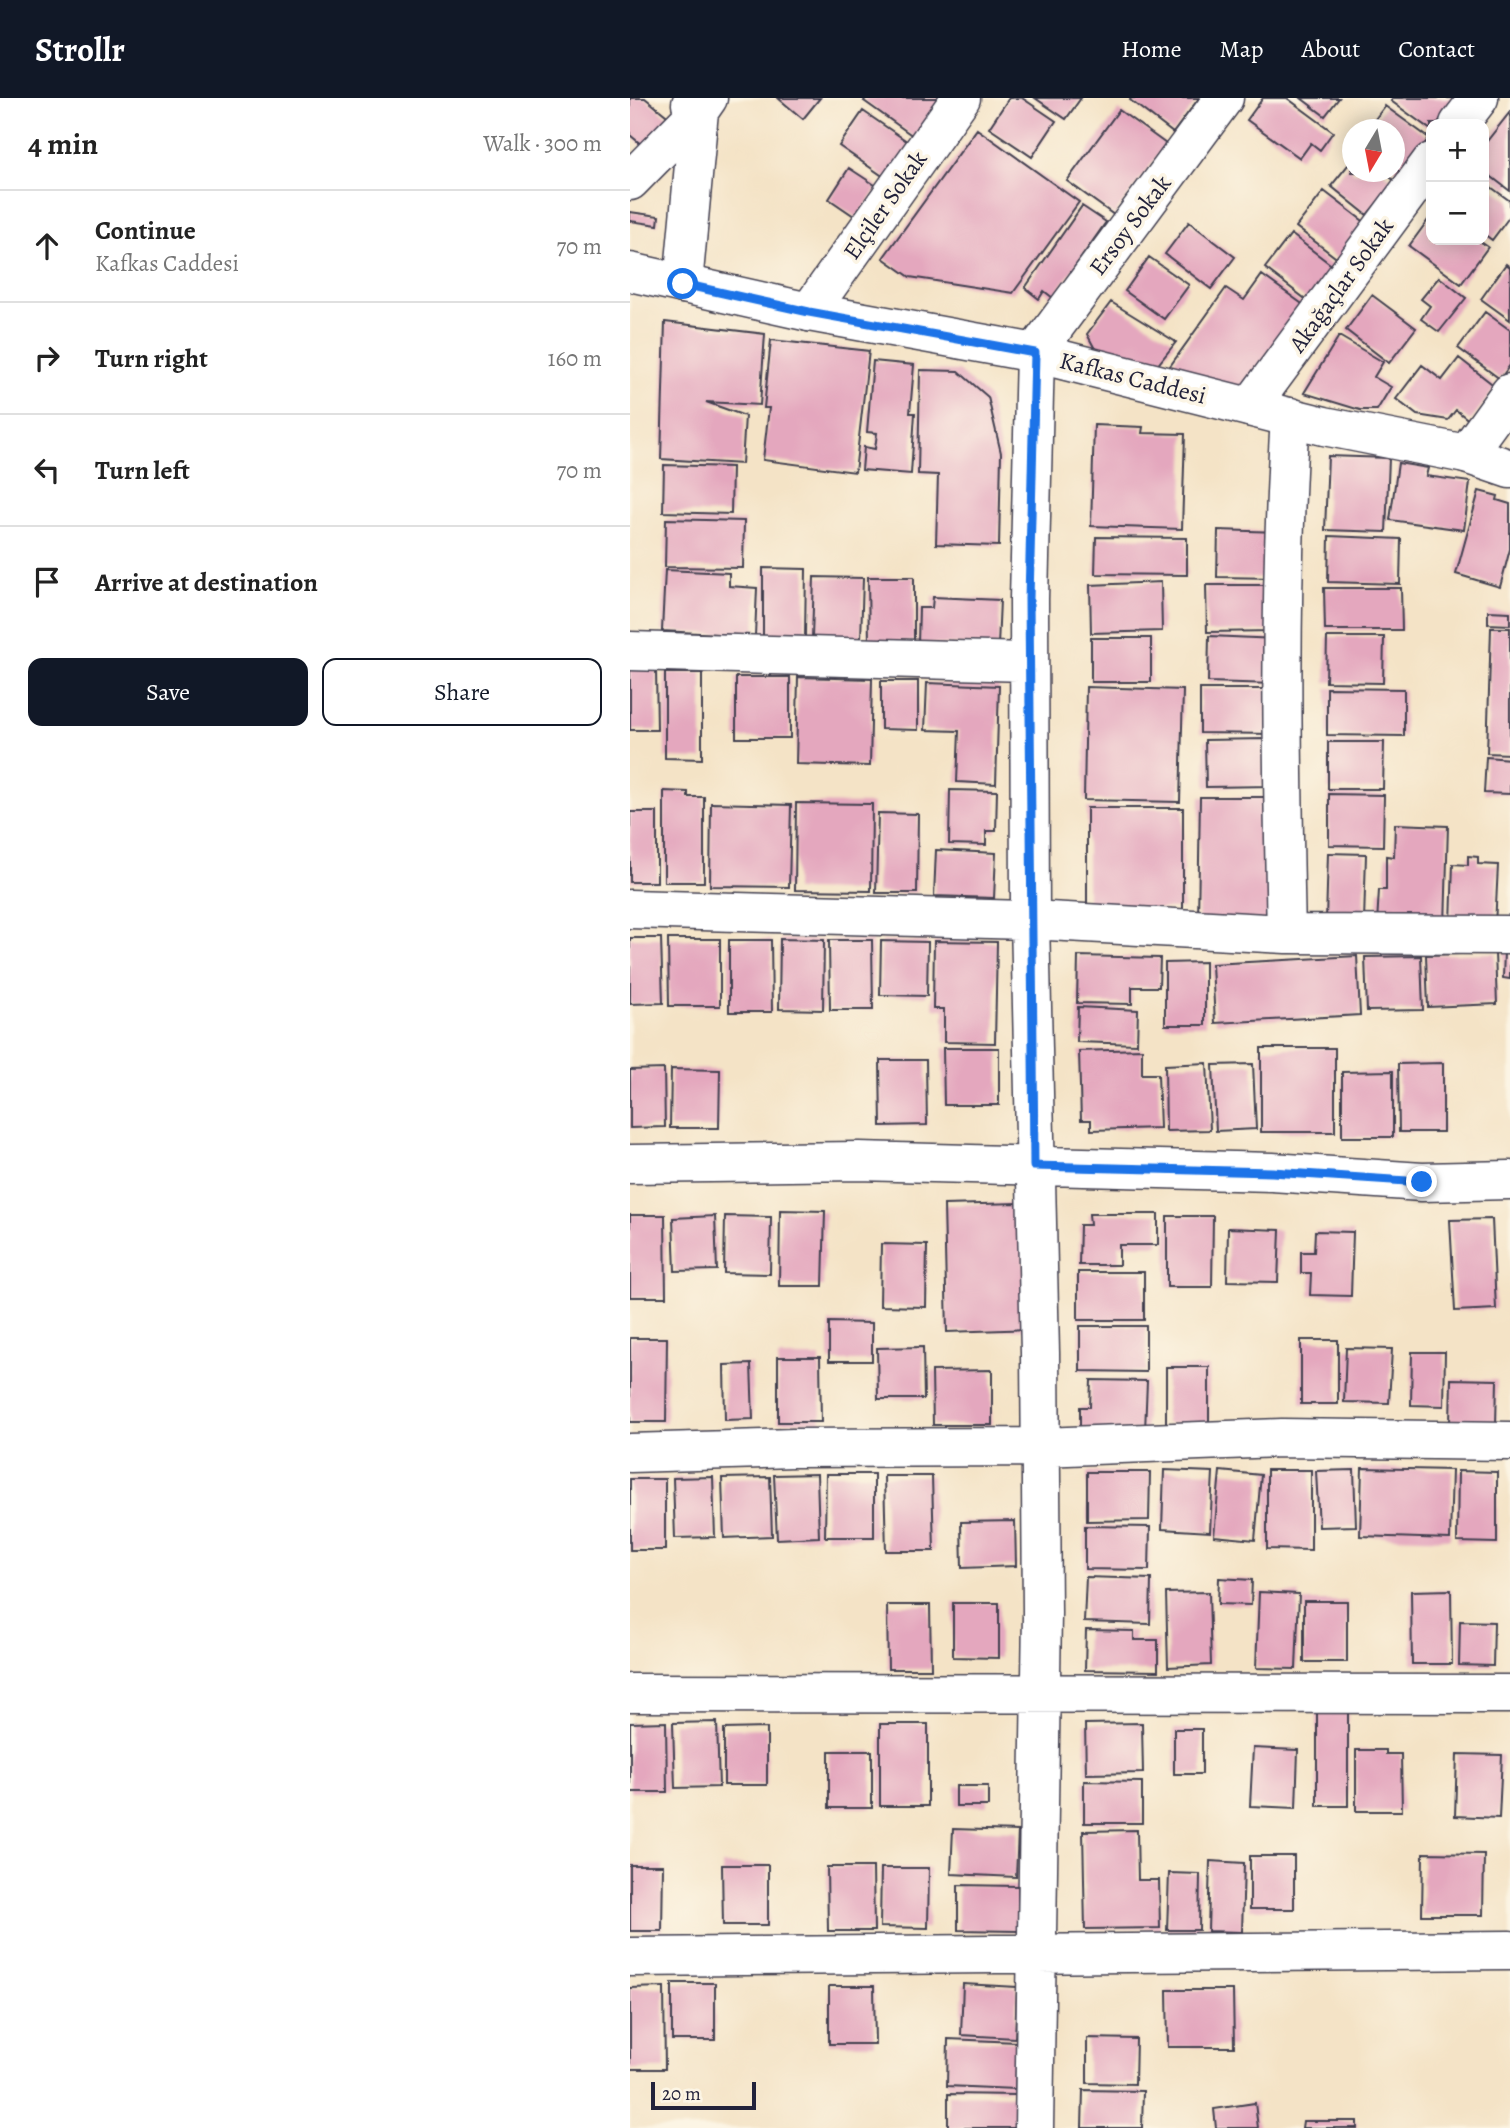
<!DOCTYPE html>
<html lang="en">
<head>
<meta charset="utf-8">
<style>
	body { margin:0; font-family:Alegreya,serif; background:#f2f2f2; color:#222 }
	.controls { position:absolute; right:21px; top:21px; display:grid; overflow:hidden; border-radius:14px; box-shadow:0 4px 18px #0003 }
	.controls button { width:63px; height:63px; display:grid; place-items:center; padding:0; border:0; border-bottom:2px solid #e0e0e0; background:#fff; color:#222; font:35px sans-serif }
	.compass { position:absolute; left:712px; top:21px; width:63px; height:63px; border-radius:50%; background:#fff; box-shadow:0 4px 18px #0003; rotate:190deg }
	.scale { position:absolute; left:21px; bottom:18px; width:105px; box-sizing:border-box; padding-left:7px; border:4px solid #22223b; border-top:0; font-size:19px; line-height:24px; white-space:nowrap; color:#22223b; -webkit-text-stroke:5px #fcf5e5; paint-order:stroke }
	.stop { position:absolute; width:21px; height:21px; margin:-16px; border:5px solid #1a73e8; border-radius:50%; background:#fff }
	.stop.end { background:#1a73e8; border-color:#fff; box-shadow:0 2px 7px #0008 }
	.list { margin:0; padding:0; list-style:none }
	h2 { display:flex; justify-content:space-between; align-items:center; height:91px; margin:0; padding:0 28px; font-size:30px }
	h2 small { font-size:23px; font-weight:400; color:#767676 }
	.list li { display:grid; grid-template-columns:46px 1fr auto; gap:21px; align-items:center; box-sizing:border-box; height:112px; padding:0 28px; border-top:2px solid #e0e0e0 }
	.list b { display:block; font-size:26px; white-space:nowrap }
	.list p { margin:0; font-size:23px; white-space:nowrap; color:#767676 }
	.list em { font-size:23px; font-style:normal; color:#767676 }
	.actions { display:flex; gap:14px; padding:21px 28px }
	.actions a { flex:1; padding:16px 0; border:2px solid #111827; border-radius:14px; text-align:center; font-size:24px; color:#111827 }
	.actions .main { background:#111827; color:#fff }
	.icon { flex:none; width:38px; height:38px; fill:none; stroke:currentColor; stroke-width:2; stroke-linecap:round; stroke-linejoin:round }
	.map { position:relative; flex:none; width:880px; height:2030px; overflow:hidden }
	header { display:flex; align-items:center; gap:42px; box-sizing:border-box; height:98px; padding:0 35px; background:#111827; color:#fff }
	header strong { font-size:33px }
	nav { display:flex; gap:38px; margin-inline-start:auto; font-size:24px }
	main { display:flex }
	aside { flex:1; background:#fff }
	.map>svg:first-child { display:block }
	.building { fill:#e4a7be }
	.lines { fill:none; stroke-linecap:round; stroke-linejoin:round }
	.minor-casing { stroke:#423f50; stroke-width:41 }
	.tertiary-casing { stroke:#423f50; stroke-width:41 }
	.minor { stroke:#fff; stroke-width:38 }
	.tertiary { stroke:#fff; stroke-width:38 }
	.route { stroke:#1a73e8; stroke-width:9 }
	.labels { text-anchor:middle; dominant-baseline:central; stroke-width:7; stroke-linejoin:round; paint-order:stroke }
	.street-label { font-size:24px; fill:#22223b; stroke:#fcf5e5 }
</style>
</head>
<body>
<header>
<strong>Strollr</strong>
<nav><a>Home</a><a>Map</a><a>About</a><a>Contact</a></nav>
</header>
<main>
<aside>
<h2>4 min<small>Walk · 300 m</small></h2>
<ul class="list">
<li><svg class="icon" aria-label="ahead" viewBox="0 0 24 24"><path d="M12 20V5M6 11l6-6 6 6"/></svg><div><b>Continue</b><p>Kafkas Caddesi</p></div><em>70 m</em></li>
<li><svg class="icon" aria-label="right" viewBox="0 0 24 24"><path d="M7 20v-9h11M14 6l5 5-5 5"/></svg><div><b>Turn right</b></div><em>160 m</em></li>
<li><svg class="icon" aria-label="left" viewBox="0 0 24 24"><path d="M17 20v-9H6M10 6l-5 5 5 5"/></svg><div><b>Turn left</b></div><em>70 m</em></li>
<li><svg class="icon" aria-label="arrive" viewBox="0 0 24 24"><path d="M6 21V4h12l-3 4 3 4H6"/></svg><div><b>Arrive at destination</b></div></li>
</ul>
<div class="actions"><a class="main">Save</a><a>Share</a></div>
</aside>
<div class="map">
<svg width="880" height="2030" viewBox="0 0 880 2030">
	<rect width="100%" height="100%" fill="#fcf5e5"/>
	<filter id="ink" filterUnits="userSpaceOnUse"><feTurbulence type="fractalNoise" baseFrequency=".0143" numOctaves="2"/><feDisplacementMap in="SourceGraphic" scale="14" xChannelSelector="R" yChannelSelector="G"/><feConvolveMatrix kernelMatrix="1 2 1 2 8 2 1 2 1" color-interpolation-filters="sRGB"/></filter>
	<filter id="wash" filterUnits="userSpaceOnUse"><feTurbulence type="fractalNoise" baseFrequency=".00686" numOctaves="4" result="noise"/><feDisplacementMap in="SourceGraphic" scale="28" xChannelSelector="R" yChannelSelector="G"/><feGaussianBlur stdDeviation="1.57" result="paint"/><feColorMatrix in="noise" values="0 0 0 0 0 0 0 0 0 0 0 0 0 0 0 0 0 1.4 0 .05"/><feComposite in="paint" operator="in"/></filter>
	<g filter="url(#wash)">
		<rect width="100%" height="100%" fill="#f4e3c6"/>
		<g id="blocks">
			<path class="building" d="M0,0h15l27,22 -24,30 -18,-15z
				M148,0h42l-17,21z
				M236,0h77l-23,43 -56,-40z
				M379,0h13l34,23 -24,36 -43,-29z
				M405,0h46l-15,21z
				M501,0h68l-26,35 -43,-33z
				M633,0h24l46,34 -13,18 -9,-7 -11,15 -53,-38z
				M671,0h38l-14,18z
				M763,0h62l-18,26h-6v6l-40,-29z
				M755,8l44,32 -27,35 -8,-5v-38h-27z
				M489,12l47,34 -52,71 -47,-34z
				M233,13l48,33 -24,35 -48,-33z
				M880,14v79l-26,-20v-26z
				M347,31l102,73 -66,91 -103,-16 -27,-19z
				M722,62v12h31l12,9 -28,34 -36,-29z
				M219,70l29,19 -21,31 -28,-19z
				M854,84l26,19v15l-18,24 -8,-6z
				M694,93l43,33 -28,36 -43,-33z
				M452,108l24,16 -53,76 -9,-7 -5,8 -14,-11z
				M0,114l29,4 -1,9 -28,-4z
				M801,118v24h47l10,7 -27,37 -52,-38z
				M559,124l46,35 -24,32 -46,-35z
				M661,136l43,33 -26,34 -43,-33z
				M519,159l40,28 -25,34 -39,-28z
				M876,166l4,3v53l-29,-21z
				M632,177l43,31 -61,84 -76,-21 58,-81 18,12z
				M809,179l27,21 -27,34 -18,-13 9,-13 -9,-7z
				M742,197l44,33 -27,35 -43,-33z
				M481,204l65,40 -24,30 -57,-23 -8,-15z
				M855,214l25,18v35l-10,14 -42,-31z
				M35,224l100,12 -5,71 -54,-3 39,14 -3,48 -81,-5z
				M709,238l44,26 -9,15 17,10 -14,23h-17l-56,-17z
				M141,242l98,11 -14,121 -92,-12 6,-52h-5z
				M829,260l37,29 -26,34 -14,-11 -8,10 -31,-5 -21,-16 26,-34 20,15z
				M243,263l41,4 -4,48h5l-4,61 -49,-4 2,-23 11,2 2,-16 -10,-1z
				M290,272l38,1 30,26 13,56 -2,93 -63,-2 2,-69 -20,-1z
				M464,327l49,2 -1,6 43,1 -3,95 -91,-3z
				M698,358l61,2 -3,74 -61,-2z
				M768,365l30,5 -2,8 44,6 -6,48 -74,-10z
				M34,367l68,2 -1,47 -68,-2z
				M849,393l19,5 -1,4 13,4v45l-10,38 -44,-13z
				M36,421l78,2 -1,47 -78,-1z
				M588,432l60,2 -1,46 -60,-1z
				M699,438l72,3 -1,45 -72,-2z
				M466,439l91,1v37l-92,-1z
				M133,470l43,1 -1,68 -42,-1z
				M35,472l64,3v13l28,2 -2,48 -93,-5z
				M184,479l49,1 -2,61 -49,-1z
				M238,479h46v65l-45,1z
				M531,484l1,49 -71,2 -1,-48z
				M576,487h67l1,46 -67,1z
				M694,490h77l1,42h-77z
				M303,499l67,3 -2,46 -80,-2 1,-36h13z
				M858,513l22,1v13l-22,-1z
				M861,530h19v126l-23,-1z
				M579,538l68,3 -2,45 -67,-2z
				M697,539h57l-1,46 -57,-1z
				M461,540h60v44h-60z
				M0,571h26l1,61h-27z
				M35,575h37v86l-37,-1z
				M106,579h54v61h-54z
				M168,579l74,2 -2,87 -74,-2z
				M251,583h37v49l-37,-1z
				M297,585l72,3 -3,98 -39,-2 2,-51 -34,-1z
				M456,589l97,3 -3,112 -96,-2z
				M697,590l77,1v47l-77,-1z
				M570,591h74v45l-74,-1z
				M635,641l8,47 -67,1 -1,-47z
				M698,644h56l-1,47h-55z
				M856,659l24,2v35l-26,-1z
				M320,692l47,1 -1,40h-10v14l-37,-1z
				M34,693l24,1v5h16v85h-40z
				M699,696l55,1 -1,51 -54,-1z
				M570,699h74l-1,125h-75z
				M81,705l80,2 -2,82 -79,-1z
				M166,705l76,1 -1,87 -76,-1z
				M457,710h96v101h-96z
				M0,714h27v70h-27z
				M248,715l40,1 -1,79h-41z
				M765,726l53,2 -3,99 -68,-2 2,-33h7v-34l8,1z
				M306,752l60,3 -2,45 -60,-2z
				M698,755l38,1 -2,68 -38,-1z
				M838,758l10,1v7l20,1 -3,61 -44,-2 2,-60 15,1z
				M0,840h31l2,65 -33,1z
				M38,841h52v67h-51z
				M150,841l44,1 -1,70 -44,-1z
				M99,842h42l1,72h-43z
				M199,842h43l1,70h-43z
				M251,843l47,1 -1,54 -47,-1z
				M304,843l63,1 -2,101 -51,-1v-33h-11z
				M874,854l6,1v26l-7,-1z
				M865,855l2,51 -69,3 -2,-52z
				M448,858l82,2 -1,29h-27v17l-55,-1z
				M727,858l3,59 -145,8 -3,-59z
				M791,858l2,54 -56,1 -2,-54z
				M575,864v63h-40v-62z
				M448,909l60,3 -1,34 -60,-2z
				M313,950h56v57h-55z
				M631,950h74v84h-74z
				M512,951v25h16l2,54 -69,2v-10h-10l-2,-69z
				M250,962h46l1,65 -46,1z
				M577,965l3,67 -44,1 -1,-66z
				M813,965v69h-44l-1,-68z
				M623,966l3,65 -40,2 -3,-66z
				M34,971l1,58 -35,1v-58z
				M41,971l49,1 -1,58h-49z
				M763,973v66h-51v-65z
				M389,1105l11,126 -83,3 -3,-127z
				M150,1112l45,1 -2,75h-44z
				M459,1116h69v31h-39v20h-40l1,-40h10z
				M0,1117h35l1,82h-36z
				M85,1118l2,54 -42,1 -2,-53z
				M95,1118l46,1 -1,57 -46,-1z
				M537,1118h46l-1,71h-45z
				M862,1121l4,90 -41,2 -5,-91z
				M598,1130l52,2 -2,52 -51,-1z
				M685,1133l38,1 -2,64 -41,-1 1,-22h-10v-21h13z
				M251,1146l46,1 -1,62 -46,-1z
				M448,1174h66v48h-66z
				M199,1224l43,1v38h-43z
				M450,1228h66v46l-66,-1z
				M0,1240h37l-1,84h-36z
				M671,1242h37v64h-37z
				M293,1249l1,52h-46l-1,-51z
				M716,1250l46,1 -3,54 -45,-1z
				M782,1254h33l-1,54 -33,-1z
				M148,1259h42l1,65h-43z
				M121,1266l2,55 -28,1 -1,-55z
				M536,1269h43v57h-43z
				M362,1272v55h-59l-1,-54z
				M821,1281l46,1 -1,45 -46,-1z
				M461,1282l56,1 -2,50 -65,-1v-23h10z
				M732,1370l90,2 -2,69 -90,-3z
				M534,1372l49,2 -3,60 -48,-3z
				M637,1372h44v80l-44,-1z
				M724,1372l2,56 -37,1 -3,-56z
				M590,1373l41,4 -6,65 -41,-4z
				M828,1373l39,1v71l-40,-1z
				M457,1374h63l-1,48 -62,1z
				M187,1376l2,63 -42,2 -3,-64z
				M196,1376h48v63h-49z
				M254,1378h48l2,75h-48z
				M83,1379l2,60 -40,1 -2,-60z
				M140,1379l2,59 -48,2 -2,-60z
				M0,1381h35v71h-35z
				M385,1423l1,45 -54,2 -1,-46z
				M455,1428l65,1 -1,43 -64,-1z
				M456,1479l65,2 -1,45 -66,-2z
				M589,1480l33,2 -1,25 -33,-1z
				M821,1492l1,74h-40l-1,-73z
				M579,1494l2,73 -43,2 -2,-74z
				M629,1494l40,2 -3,75 -40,-1z
				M674,1503h43v61h-43z
				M323,1505h46v55l-46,-1z
				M257,1507h43l1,64h-43z
				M830,1523l34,1 -1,44 -34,-1z
				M456,1532l48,1v9h24v31l-73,-1z
				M687,1613h31v95h-31z
				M36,1624l1,70h-37v-69z
				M87,1624l2,65 -44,1 -2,-65z
				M512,1625l1,50 -57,1 -1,-50z
				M250,1626h48v82h-48z
				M137,1630v57h-43v-56z
				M544,1631h28v45h-28z
				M623,1650l45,2 -2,58 -46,-2z
				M726,1652h30v4h15l1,57h-46z
				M199,1653h43v57h-43z
				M827,1656l45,1 -3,63 -44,-2z
				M454,1683l58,1v41h-58z
				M326,1688h32v20h-32z
				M323,1731l65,2 -2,46 -65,-3z
				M507,1732l1,50h21l1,48 -75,1 -2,-98z
				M793,1755l61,1 -1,61h-61z
				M620,1758h44v53h-44z
				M580,1763l34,2 -2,69 -34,-1z
				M0,1767h33l-1,66h-32z
				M92,1767h46v60h-45z
				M197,1769h46l1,64h-46z
				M251,1770h48l-1,60 -48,-1z
				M539,1775l31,1 -1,56h-32z
				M328,1787l60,1v45l-60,-1z
				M42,1885h43v57h-43z
				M333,1886l54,3 -2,51 -54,-3z
				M199,1888h45l1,58h-46z
				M34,1889l1,82h-35v-81z
				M537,1892h66l1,57h-66z
				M457,1940l49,1 -1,45 -48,-1z
				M318,1941l69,3 -2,47 -68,-3z
				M453,1992l60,1 -1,37h-60z
				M318,1996l69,1 -1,33h-68z
				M625,2005l3,25h-42l-2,-19z
				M673,2023h54v7h-55z"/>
		</g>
	</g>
	<g filter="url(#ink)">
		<use href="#blocks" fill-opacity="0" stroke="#423f50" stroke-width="2"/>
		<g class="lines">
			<g class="minor-casing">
				<path id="minor" d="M829,26l20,-26
					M0,83l69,-70 -8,-7
					M53,186l16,-173 9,-13
					M179,214l152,-214
					M620,309l181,-245
					M836,356l44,-61
					M0,553l399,11
					M0,811l400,11 256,14 224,1
					M656,836c-4,-173 -7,-345 4,-517
					M0,1066l229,-3 413,11 150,10 88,-2
					M0,1355l163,-5 248,-1 241,-9 228,3
					M0,1595l880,1
					M0,1859l880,-7
					M404,2030l8,-515 -2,-260 -10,-433 -1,-321 6,-246 189,-255"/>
			</g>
			<g class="tertiary-casing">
				<path id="tertiary" d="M0,174l179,40 226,41 289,73 142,28 44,15"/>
			</g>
			<use href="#minor" class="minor"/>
			<use href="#tertiary" class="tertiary"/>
		</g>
	</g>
	<g class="lines" filter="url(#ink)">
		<path class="route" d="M53,186l126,28 226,41 -6,246 5,567 238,6 150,10"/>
	</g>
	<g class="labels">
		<g class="street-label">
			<text transform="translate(255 107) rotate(-55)">Elçiler Sokak</text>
			<text transform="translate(500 127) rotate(-53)">Ersoy Sokak</text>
			<text transform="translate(711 187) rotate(-54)">Akağaçlar Sokak</text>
			<text transform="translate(503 280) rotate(14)">Kafkas Caddesi</text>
		</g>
	</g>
</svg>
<div class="controls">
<button>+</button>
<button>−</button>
</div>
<svg class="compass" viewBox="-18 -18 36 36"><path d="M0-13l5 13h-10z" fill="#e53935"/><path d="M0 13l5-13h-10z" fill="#767676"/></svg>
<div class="scale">20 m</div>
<div class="stop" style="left:53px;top:186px"></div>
<div class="stop end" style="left:792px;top:1084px"></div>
</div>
</main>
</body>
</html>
